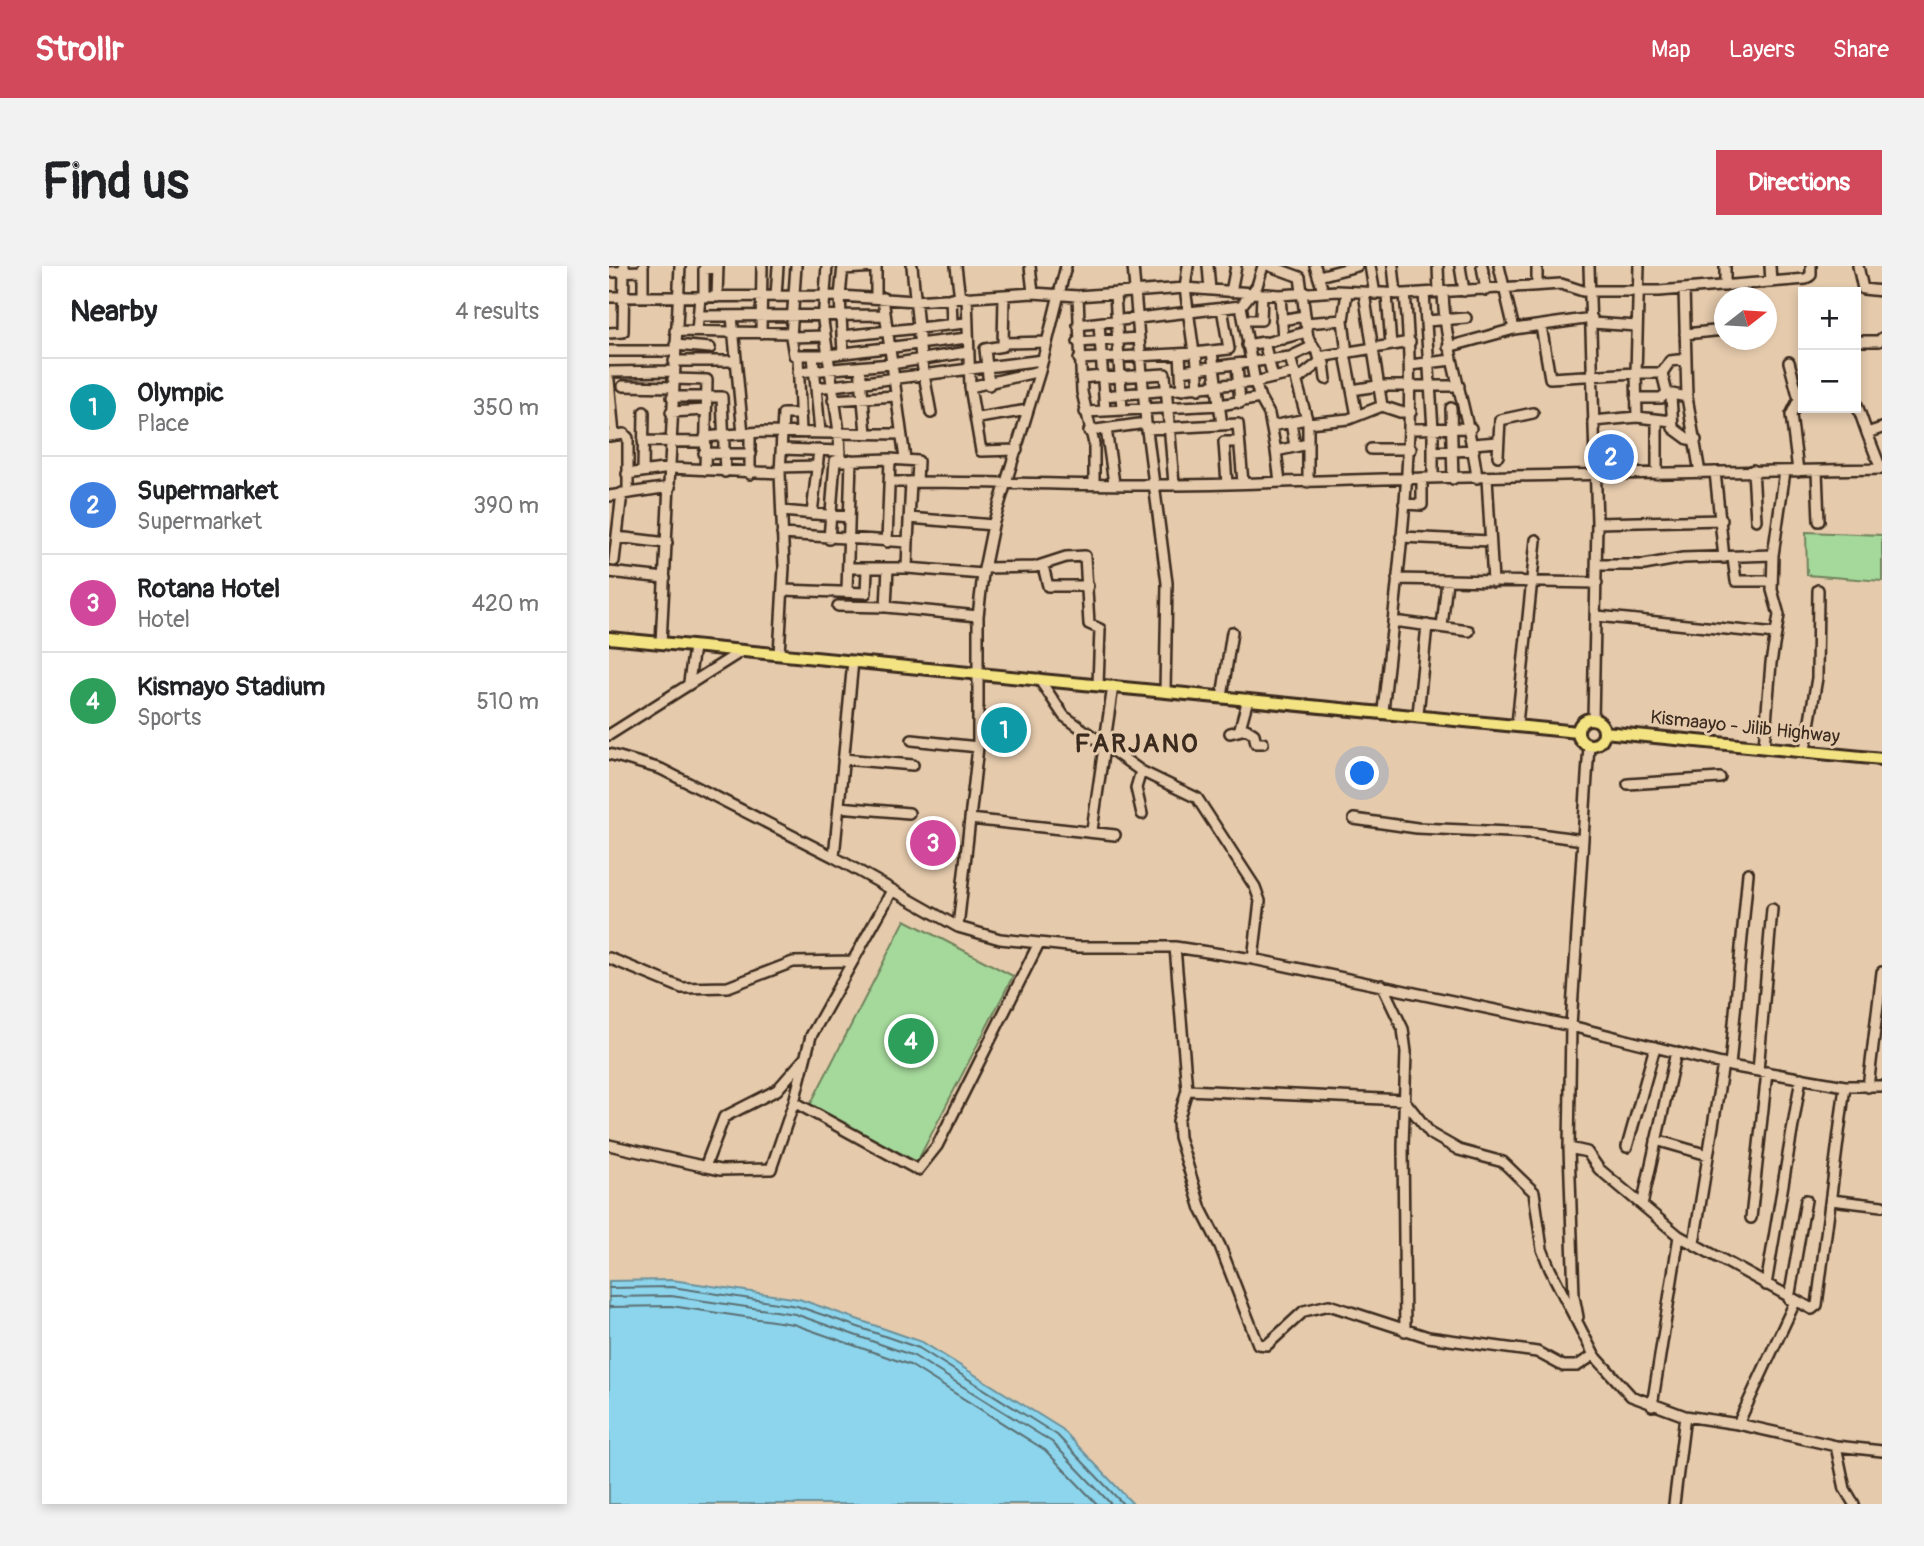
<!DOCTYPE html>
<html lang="en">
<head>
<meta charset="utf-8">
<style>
	body { margin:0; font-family:Pangolin,sans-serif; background:#f2f2f2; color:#202124 }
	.controls { position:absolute; right:21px; top:21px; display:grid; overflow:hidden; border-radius:0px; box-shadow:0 4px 10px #0003 }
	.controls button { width:63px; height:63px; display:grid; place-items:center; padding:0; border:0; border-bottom:2px solid #e0e0e0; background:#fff; color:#202124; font:35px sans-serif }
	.compass { position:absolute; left:1105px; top:21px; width:63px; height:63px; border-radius:50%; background:#fff; box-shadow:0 4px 10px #0003; rotate:73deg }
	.you { position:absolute; left:754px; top:508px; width:24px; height:24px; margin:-18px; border:5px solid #fff; border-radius:50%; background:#1a73e8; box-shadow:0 0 0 10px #1a73e833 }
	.badge { display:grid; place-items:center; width:46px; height:46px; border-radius:50%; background:#d1495b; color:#fff; font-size:23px; font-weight:700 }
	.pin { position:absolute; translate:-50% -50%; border:4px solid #fff; box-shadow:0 2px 7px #0006 }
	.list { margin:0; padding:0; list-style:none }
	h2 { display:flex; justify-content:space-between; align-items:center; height:91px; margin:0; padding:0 28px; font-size:30px }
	h2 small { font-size:23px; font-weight:400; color:#757577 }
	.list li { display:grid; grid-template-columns:46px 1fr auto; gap:21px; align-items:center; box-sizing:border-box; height:98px; padding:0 28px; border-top:2px solid #e0e0e0 }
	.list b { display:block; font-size:26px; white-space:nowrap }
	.list p { margin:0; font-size:23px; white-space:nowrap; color:#757577 }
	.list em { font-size:23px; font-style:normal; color:#757577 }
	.map { position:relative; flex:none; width:1273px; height:1238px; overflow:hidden; border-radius:0px }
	header { display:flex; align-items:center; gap:42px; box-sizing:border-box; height:98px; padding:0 35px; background:#d1495b; color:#fff }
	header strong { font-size:33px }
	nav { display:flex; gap:38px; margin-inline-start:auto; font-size:24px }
	.intro { display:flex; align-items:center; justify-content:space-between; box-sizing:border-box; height:168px; padding:0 42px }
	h1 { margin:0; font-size:49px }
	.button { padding:18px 32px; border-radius:0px; background:#d1495b; color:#fff; font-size:24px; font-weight:700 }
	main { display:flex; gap:42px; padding:0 42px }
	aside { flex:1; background:#fff; border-radius:0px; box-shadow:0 4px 10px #0003 }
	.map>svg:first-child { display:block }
	.green { fill:#a5d99b; stroke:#70825c; stroke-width:2 }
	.water { fill:#8cd5ed; stroke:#6c919a; stroke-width:2 }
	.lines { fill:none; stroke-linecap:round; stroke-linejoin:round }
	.shore { stroke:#5b6e71; stroke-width:2 }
	.minor-casing { stroke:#3b2a1e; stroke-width:14 }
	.major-casing { stroke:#3b2a1e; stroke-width:16 }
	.minor { stroke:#e5caac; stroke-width:9 }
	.major { stroke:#f4e382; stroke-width:10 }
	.labels { text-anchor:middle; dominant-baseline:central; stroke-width:6; stroke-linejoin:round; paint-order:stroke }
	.street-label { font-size:19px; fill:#3b2a1e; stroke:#e5caac }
	.district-label { font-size:26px; font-weight:bold; letter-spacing:2px; fill:#3b2a1e; stroke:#e5caac }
</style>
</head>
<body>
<header>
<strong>Strollr</strong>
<nav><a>Map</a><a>Layers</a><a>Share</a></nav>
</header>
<div class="intro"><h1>Find us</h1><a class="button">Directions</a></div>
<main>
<aside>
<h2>Nearby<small>4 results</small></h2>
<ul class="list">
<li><span class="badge" style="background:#0f9aa8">1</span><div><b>Olympic</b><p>Place</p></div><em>350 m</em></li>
<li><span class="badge" style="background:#3f7fe0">2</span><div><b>Supermarket</b><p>Supermarket</p></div><em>390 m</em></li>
<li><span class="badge" style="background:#d1479c">3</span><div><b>Rotana Hotel</b><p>Hotel</p></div><em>420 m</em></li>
<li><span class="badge" style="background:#2e9e5b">4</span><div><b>Kismayo Stadium</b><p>Sports</p></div><em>510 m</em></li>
</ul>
</aside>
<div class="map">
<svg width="1273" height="1238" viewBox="0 0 1273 1238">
	<rect width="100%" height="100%" fill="#e5caac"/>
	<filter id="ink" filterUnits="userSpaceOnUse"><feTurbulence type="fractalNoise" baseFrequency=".0143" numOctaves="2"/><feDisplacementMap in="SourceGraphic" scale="14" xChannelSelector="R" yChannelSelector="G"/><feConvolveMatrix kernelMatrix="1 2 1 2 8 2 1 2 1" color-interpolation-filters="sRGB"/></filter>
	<g filter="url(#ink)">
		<path class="green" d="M1197,266l76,3v46l-75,-6z
			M296,654l108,56 -96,186 -107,-57z"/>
		<path class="water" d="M63,1014l127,19 123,43 140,87 71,75h-524v-223z"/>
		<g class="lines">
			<path class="shore" d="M0,1022l63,-1 125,19 122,42 138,87 66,69
				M0,1031l62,-1 124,18 119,42 138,86 59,62
				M0,1041l62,-1 122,18 117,41 135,85 52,54"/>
			<g class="minor-casing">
				<path id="minor" d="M187,0l-5,71 3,18h34l139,-17
					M218,0l-4,55 16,111 1,28
					M234,0l-3,30 3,57
					M303,0l9,92 10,55
					M347,0l4,32
					M421,0l3,27
					M524,0l13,157 21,160 -2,109
					M599,0l2,24
					M661,0l30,11 8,61 16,25 2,16
					M706,0l8,25
					M761,0l5,28
					M784,0l3,28
					M829,0l1,26
					M851,0l4,25
					M873,0l4,24
					M890,0l15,63
					M928,0v19
					M980,0l8,257 -4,197
					M1116,0v20
					M1161,0l1,16
					M1249,0l5,23 19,2
					M234,3l33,-2v30
					M0,6l34,-1
					M710,10l38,-10
					M1075,23l3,108 13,76
					M622,26l5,-26
					M738,26l-4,28 4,34
					M834,26c2,65 27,122 34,186
					M755,27l18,113
					M815,27l9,136v49
					M506,28l7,116
					M671,29l3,44
					M778,29l4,50
					M34,30v-29
					M167,30l2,-30
					M469,30l4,96 12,52v39
					M0,31l231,-1 75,5 118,-8 45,3 107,-8 95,7 57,-4 68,3 156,-10 22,7h76l147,-12 5,-4v-9
					M95,31v-28l14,-1
					M108,31l1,-31
					M358,31l3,90 11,64 36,-1
					M274,32l22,161
					M342,32l1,26
					M89,50l186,-1
					M123,50l11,118
					M636,54h16l1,-26
					M672,54l23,-4
					M817,55l40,-3
					M490,57l6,88
					M696,57l38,-3
					M983,57l45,3
					M469,59l163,-19 16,-20 6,-20
					M932,60l9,52 86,-5 3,-107
					M66,65l116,2
					M88,65l3,-34
					M0,67l14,-1 1,-66
					M152,67l1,-67
					M1076,68l39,-4
					M233,70l124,-13
					M182,71l34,-1
					M1247,75h23l3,-3
					M469,76l61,-4
					M394,77l44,-1
					M656,77l42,-11
					M66,79l35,3
					M638,79l17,-3 9,36
					M839,81l66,-18 78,-11
					M0,85h65
					M603,86l10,73
					M585,87l35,-4 -7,-41
					M587,87l3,36
					M571,88l2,36
					M736,88l12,62
					M189,89l3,77
					M204,89l7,77
					M681,91l18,66v59
					M710,91l91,-15
					M470,93l115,-6 -9,-65 3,-22
					M1077,93l-16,2 -8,12 5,20 20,4
					M65,95h60
					M1180,96l10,37 -8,16 7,56
					M628,99l3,38
					M801,99l42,-5
					M251,101l6,66
					M572,105l109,-14 21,-10
					M0,106l64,-1
					M189,106l93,-8 77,-12
					M1053,107h-26l1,44 35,4
					M472,112l21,-2
					M493,112l63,-4 9,110
					M64,113l34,1 -2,90
					M0,114l5,55
					M688,114l24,-19
					M380,119l-4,-36 18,-3 1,-51
					M14,120l50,1
					M361,121l70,-16
					M207,122l227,-28
					M743,124l25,-4h82
					M495,130l151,-14 -14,-76
					M1062,130l2,32 15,11 8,1
					M63,131h50l3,75
					M651,132l-5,-16 40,-9
					M1027,132h25l6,-5
					M224,134l63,-4
					M1247,136l11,31
					M842,142l2,71
					M62,146l35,-2
					M476,146l135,-7 40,-7 9,16 7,37
					M369,152l50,-8
					M984,155l44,-4
					M1048,156v52
					M682,157l4,23
					M699,157l41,-4 33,-13 18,6h11
					M663,160l34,-7
					M497,163l8,54
					M538,163l91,-5 5,59
					M802,163l60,-1
					M480,165l57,-8
					M0,170l15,-2 4,4v53
					M96,171l56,-5 140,2
					M34,175l61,1
					M864,178l24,-2
					M173,183l58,2
					M762,183h40
					M824,186l41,-2
					M95,187l47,1
					M889,190l2,-36 33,-7
					M171,201l38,-1
					M1272,203l-14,-36 15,-5
					M1144,204l3,50
					M34,205l1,-59
					M1208,205l2,50
					M1106,206l9,86
					M18,208l43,-6 110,5
					M141,208v-41
					M878,212l6,104
					M281,216c112,-1 225,6 338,2 218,-8 436,-11 654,-15
					M671,216l-4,-31 32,-7
					M618,218l-3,-42h15
					M0,230l61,-9
					M795,238l18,1v-27
					M173,245l67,6
					M203,248l7,-64
					M300,252l84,7
					M988,257l125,-3
					M173,268l126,8 3,-60
					M8,271l50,6
					M792,271l89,4
					M220,273l6,-78 55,-2
					M278,276l3,-83 28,2 -1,21
					M1124,292l3,23h36
					M5,295l8,-68
					M988,299h47l39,-7 90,-3
					M434,300l5,20h40
					M239,302h59l76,6
					M298,302l1,-26
					M375,302l51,-1 31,-10 19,-1 4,68 11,5 -2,56
					M0,306l56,6
					M788,313l200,4
					M174,324l83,3 1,-23
					M238,325l4,-131
					M229,340l48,1 2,-39
					M277,341l92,9
					M988,350l179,18
					M784,355l76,10
					M833,361l5,-46
					M52,377l19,-377
					M170,388l5,-87 -4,-94 3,-59h18
					M430,413l25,37 77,55 56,27 58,89 5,14 -7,58
					M80,416l5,-35
					M613,431l10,-65
					M774,445c15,-139 36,-277 22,-417
					M809,448l9,-89
					M908,458l19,-184
					M631,462l8,-29
					M621,467l16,-4 8,5 2,9h7
					M0,469l133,-84
					M303,474l66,7
					M1155,480l7,-83 8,-48 -7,-25 1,-35 12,-84
					M1196,484l12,-72 1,-88
					M0,488l52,15 173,88 124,70 42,12 77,8h98l78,12 318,67 159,40 115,20h37
					M234,493l70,6
					M532,505l-5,17 6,26
					M1019,518l92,-6
					M230,541l70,6
					M361,553l145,16
					M745,553l63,9 116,5 50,7
					M483,564l21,-144
					M225,591l19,-196
					M349,661l20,-180v-131l5,-42 10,-49 47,-154 26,-105
					M566,681l12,143 -9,31 1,16 22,72 19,37 38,98 9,1 37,-34 25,-6 99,32 109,15 26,14h14l17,-11
					M0,692l73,30 46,-1 65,-25 60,-1
					M773,719l21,44 3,23 -3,94 2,185
					M1121,800l18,-193
					M1149,805l14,-162
					M1259,821l14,-115
					M578,824l217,10 27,34 28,16 44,12 31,30 8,57 8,20 44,86 37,41 54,20 53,8 98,22 46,5
					M185,836l124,68 19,-24 102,-203
					M1047,874l52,15
					M0,879l111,25 51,-1 23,-67 17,-66 81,-145
					M1018,881l28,-100
					M960,882l18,4 12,17 80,67 133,73 5,-4 28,-219
					M96,901l19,-50 53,-27 27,-31
					M1222,934l51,6
					M1033,939l34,-153
					M1142,952l16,-146
					M1085,977l29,-179
					M1157,1019l35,-207
					M1180,1033l17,-99
					M969,1051l-4,-21 -5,-148 2,-122 18,-281
					M1043,1140l27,-170
					M1129,1158l57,-122
					M1227,1180l9,43 9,15
					M1065,1238l11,-88"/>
			</g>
			<g class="major-casing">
				<path id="major" d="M0,372l969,94
					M969 466a13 13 0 1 1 26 0a13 13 0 1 1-26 0Z
					M995,466l278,27"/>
			</g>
			<use href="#minor" class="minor"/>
			<use href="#major" class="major"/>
		</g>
	</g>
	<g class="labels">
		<g class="street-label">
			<text transform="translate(1136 461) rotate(6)">Kismaayo - Jilib Highway</text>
		</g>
		<g class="district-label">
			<text x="528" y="478">FARJANO</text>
		</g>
	</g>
</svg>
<div class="controls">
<button>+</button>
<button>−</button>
</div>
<svg class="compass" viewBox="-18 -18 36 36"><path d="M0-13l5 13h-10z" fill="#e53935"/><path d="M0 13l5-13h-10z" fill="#757577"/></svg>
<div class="you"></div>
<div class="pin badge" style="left:395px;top:464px;background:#0f9aa8">1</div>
<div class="pin badge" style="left:1002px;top:191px;background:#3f7fe0">2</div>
<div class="pin badge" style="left:324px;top:577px;background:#d1479c">3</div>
<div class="pin badge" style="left:302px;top:775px;background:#2e9e5b">4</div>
</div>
</main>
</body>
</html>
